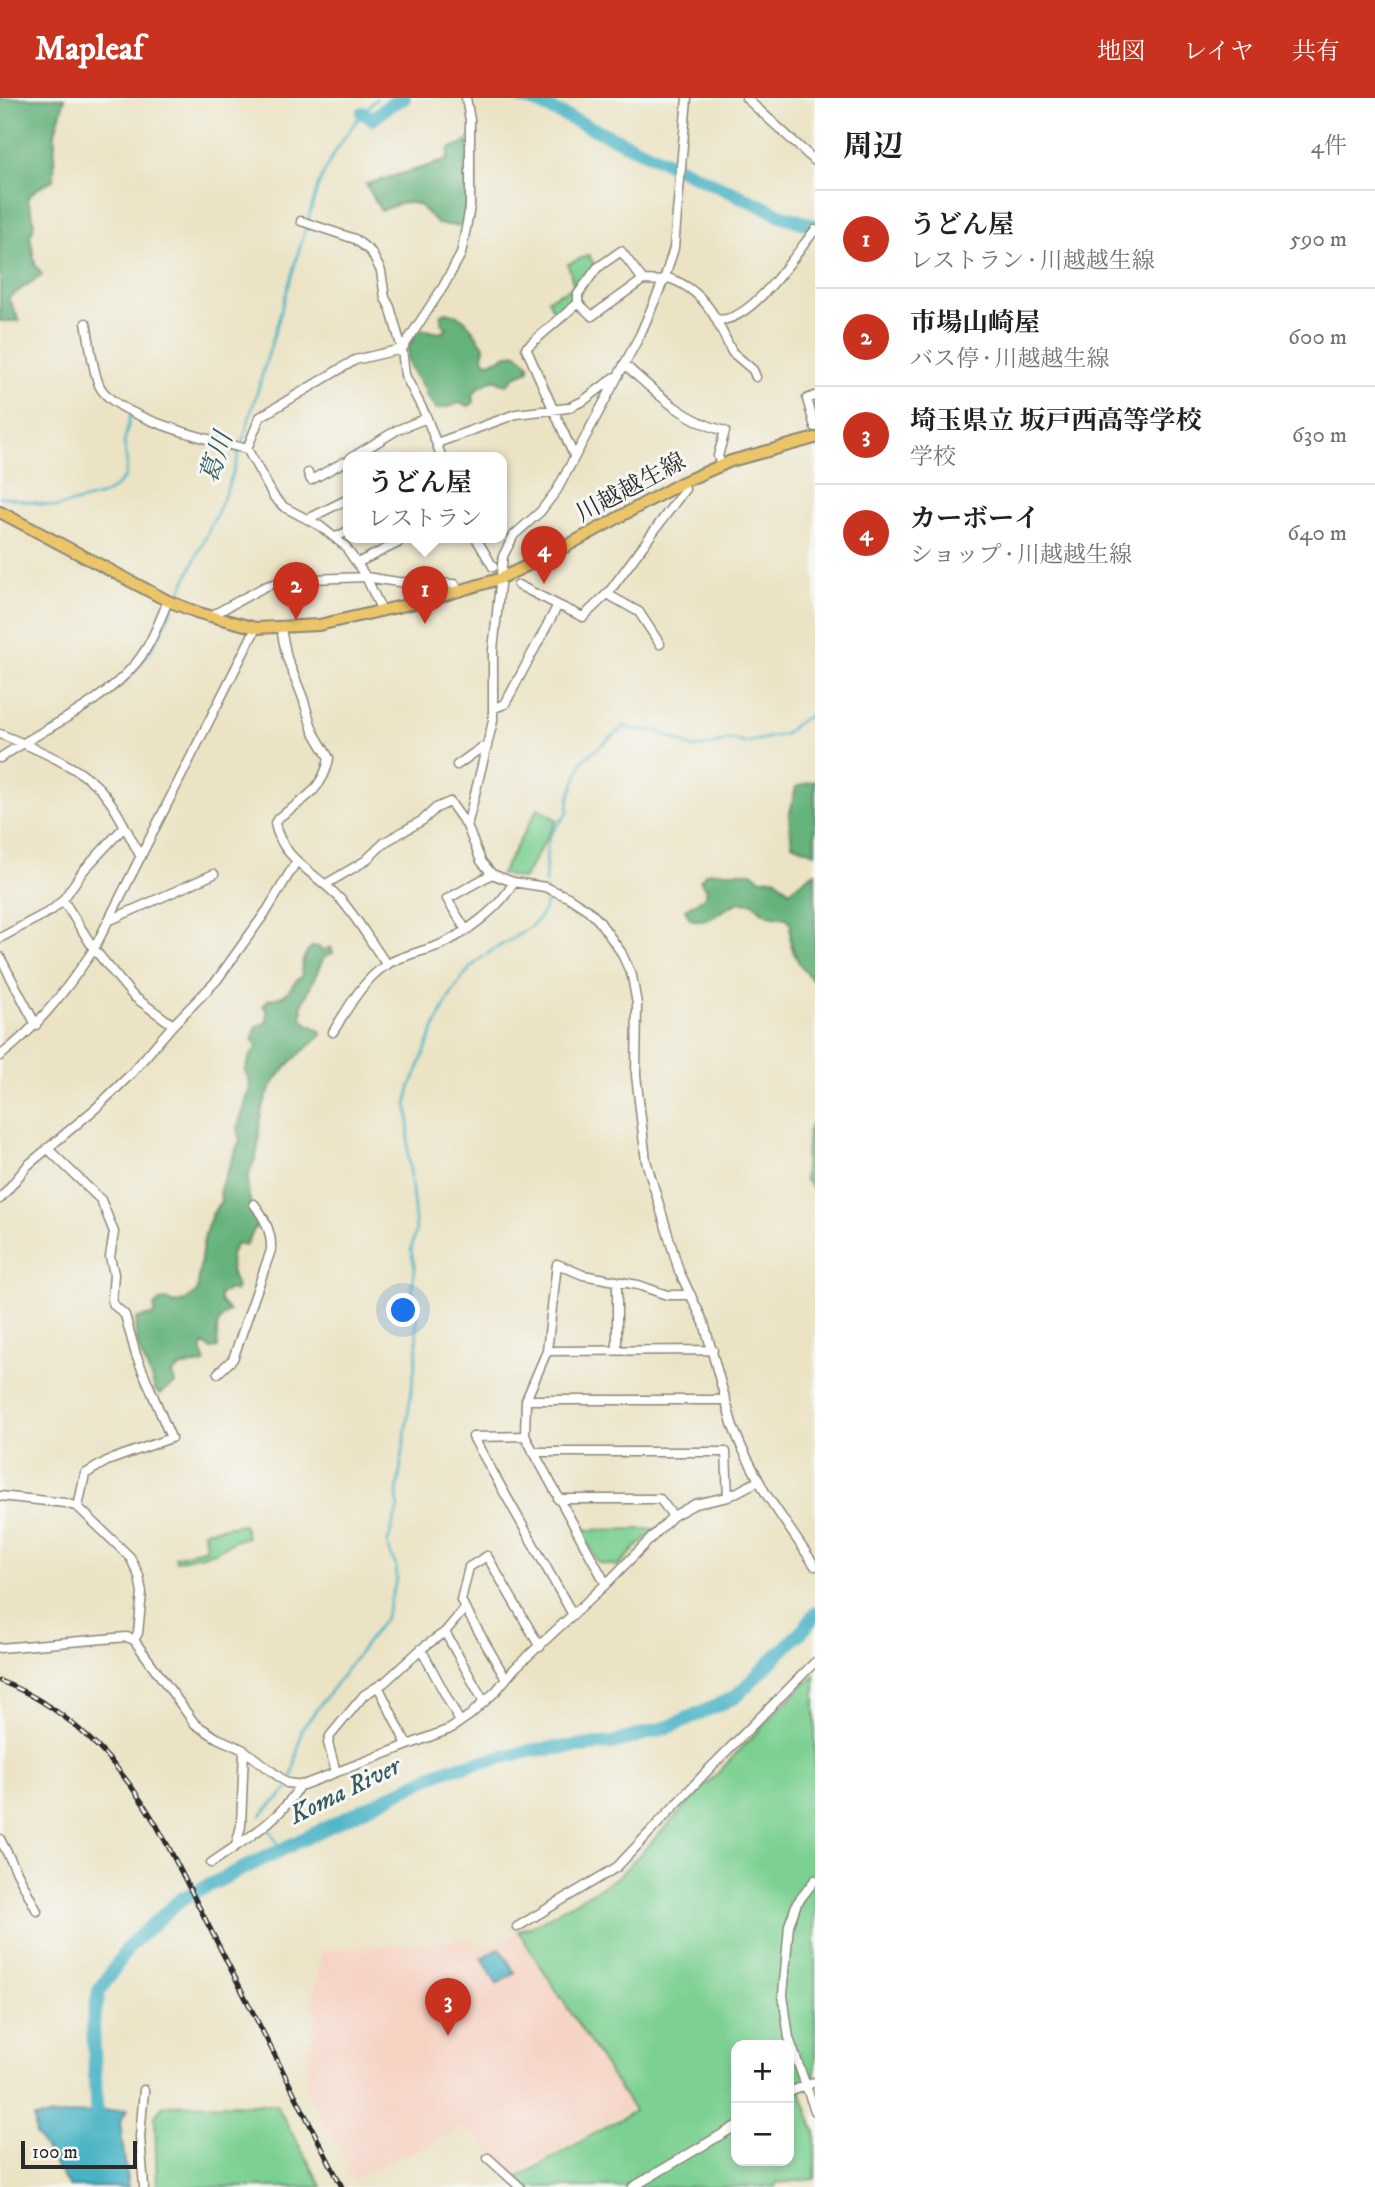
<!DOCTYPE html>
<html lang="ja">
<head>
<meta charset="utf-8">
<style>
	body { margin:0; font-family:"IM FELL DW Pica","Noto Serif JP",serif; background:#f6f6f6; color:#202124 }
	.controls { position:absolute; right:21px; bottom:21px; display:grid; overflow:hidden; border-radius:14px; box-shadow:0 4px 10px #0003 }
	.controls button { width:63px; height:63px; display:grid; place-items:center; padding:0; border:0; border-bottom:2px solid #e0e0e0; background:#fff; color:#202124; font:35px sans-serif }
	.scale { position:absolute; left:21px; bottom:18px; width:116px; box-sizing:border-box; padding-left:7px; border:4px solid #2b2b2b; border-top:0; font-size:19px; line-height:24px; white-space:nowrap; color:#2b2b2b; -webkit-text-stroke:5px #f6f6f2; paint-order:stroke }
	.you { position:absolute; left:404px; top:1213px; width:24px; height:24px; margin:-18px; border:5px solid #fff; border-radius:50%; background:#1a73e8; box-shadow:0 0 0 10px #1a73e833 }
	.badge { display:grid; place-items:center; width:46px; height:46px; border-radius:50%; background:#c8321e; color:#fff; font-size:23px; font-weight:700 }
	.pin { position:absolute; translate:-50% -58px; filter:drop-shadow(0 2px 4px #0008) }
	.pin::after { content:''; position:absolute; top:37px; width:24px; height:21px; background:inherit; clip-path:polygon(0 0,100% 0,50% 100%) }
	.popup { position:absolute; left:343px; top:354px; width:164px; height:91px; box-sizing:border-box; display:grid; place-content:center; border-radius:14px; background:#fff; filter:drop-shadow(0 2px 5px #0005); font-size:23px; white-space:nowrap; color:#757577 }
	.popup b { font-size:26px; color:#202124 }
	.popup::after { content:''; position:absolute; left:50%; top:100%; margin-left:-14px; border:14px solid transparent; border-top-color:#fff }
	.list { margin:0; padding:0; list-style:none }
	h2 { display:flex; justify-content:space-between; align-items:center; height:91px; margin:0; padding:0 28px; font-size:30px }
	h2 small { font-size:23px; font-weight:400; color:#757577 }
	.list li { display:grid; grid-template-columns:46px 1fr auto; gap:21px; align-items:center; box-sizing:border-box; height:98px; padding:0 28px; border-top:2px solid #e0e0e0 }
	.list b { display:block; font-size:26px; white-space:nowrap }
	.list p { margin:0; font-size:23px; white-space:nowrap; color:#757577 }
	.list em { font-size:23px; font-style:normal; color:#757577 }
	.map { position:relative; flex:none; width:815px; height:2089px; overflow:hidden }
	header { display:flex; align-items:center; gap:42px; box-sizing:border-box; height:98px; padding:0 35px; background:#c8321e; color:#fff }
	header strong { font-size:33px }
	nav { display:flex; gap:38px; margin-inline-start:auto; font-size:24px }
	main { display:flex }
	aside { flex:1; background:#fff }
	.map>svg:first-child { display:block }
	.built { fill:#f6d2c3 }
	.green { fill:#7cd092; stroke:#547e5e; stroke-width:2; fill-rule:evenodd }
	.forest { fill:#65b27c; stroke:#486e54; stroke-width:2 }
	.water { fill:#47b3c5; stroke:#396f78; stroke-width:2 }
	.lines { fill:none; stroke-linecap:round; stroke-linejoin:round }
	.stream { stroke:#47b3c5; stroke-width:2.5 }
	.river { stroke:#47b3c5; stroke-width:14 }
	.minor-casing { stroke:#8b8778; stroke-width:11 }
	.major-casing { stroke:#8b8778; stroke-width:14 }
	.minor { stroke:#fff; stroke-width:8 }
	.major { stroke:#edc569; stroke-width:10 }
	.rail-casing { stroke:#2b2b2b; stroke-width:5 }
	.rail { stroke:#f6f6f2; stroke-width:2.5; stroke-dasharray:8; stroke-linecap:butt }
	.labels { text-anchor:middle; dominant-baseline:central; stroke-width:6; stroke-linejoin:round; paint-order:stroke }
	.street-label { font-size:24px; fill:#2b2b2b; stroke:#f6f6f2 }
	.water-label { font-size:26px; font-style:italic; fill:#355b61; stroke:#f6f6f2 }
</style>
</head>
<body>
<header>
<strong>Mapleaf</strong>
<nav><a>地図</a><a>レイヤ</a><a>共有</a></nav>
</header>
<main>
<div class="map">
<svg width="815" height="2089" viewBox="0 0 815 2089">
	<rect width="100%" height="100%" fill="#f6f6f2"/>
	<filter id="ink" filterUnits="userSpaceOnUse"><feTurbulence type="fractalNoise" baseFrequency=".0143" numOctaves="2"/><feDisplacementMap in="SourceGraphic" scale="14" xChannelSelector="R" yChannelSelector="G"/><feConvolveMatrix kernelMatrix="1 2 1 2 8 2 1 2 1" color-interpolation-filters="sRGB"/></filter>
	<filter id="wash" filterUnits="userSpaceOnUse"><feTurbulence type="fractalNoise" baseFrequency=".00686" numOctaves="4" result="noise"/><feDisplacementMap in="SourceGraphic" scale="28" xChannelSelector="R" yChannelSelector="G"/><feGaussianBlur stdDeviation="1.57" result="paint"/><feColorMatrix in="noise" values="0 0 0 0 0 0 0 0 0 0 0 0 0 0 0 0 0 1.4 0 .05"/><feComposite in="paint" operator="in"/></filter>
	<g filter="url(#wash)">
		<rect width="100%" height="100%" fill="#ebe3c4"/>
		<path class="built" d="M516,1834l116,176 -119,67 -42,-44 -9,-2 -25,11 -3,5 -28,8 -52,27 -8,-8 -3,-17 -34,-59 -3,-13 10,-73 -4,-8 10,-52 149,-11 7,11 29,-11z"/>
		<path class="green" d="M589,157l6,12 -20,34 -18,17 -9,-19 26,-12 -6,-23z
			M538,710l19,12 -34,59 -22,-5z
			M243,1426l4,13 -13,4 -19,11 -39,9 -1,-4 31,-9 -2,-17z
			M655,1431l-37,37 -19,-3 -19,-33z
			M815,1577v402l-17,6 17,49v47l-39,4 -1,4h-256l-2,-9 117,-67 -116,-180 8,-4 3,1 89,-51 163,-170zM736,1947h53v116h-53z
			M276,2006l46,83h-165l-2,-72 10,-10z"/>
		<path class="forest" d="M0,0h65l-10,35 -1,46c-10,7 -20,9 -27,20 4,12 11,24 3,36l5,29 7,11 -34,23 12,23h-20z
			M468,43v63l-4,19 -7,3 -20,-2c-3,-7 -7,-7 -12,-13 -12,-15 -29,-7 -44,0l-15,-27 79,-23 3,-3 1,-9z
			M447,214c23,6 23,17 37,34l-1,11 3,5c22,0 25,-21 43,3v5l-14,6 -8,9 -13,-6 -16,9 -5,7 1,7 -5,4 -11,-3 -6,3 -16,3 -10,-14 -1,-6c-17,-20 -28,-39 -3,-60l16,4 7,-2 2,-2 -6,-7v-8z
			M815,683v72l-23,-9 -3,-27 7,-30z
			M714,774h38l9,7 14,-1 14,13 26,-19v111c-16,-18 -28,-33 -24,-59l-4,-6c-15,-2 -24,-2 -33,-15 -5,0 -12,-2 -17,0 -19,7 -24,22 -47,16l-5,-10 19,-11 3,-9 -7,-8 6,-8z
			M312,849h7l3,4 9,-4 2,6 -9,4 -23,50 2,4 -2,5 4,6 15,9 1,5c-27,22 -49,39 -59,73 -4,14 -2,28 -5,43 -1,7 -5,13 -7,20 -6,16 2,37 7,52l-11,21 -9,-2c-11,16 -7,27 0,44l-2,4 -5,-2 -10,5v7l9,10c-16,12 -12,20 -11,37l-7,1 -7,-5 -3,5 5,13c-12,6 -22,0 -34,11l3,11 -16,10 -4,-4c-6,-26 -25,-44 -18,-72l15,-3 3,-3 -1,-6 6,-5 8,-1 7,4 9,-3 13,-9c5,-32 3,-65 24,-91l-1,-12 20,-49c-5,-17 1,-20 5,-34 1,-7 1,-9 5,-16l-1,-11 -4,-7 5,-15 7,-11 -5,-7 4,-12 11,-5v-12l-4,-4 6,-7c24,-2 17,-12 33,-23 -2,-10 2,-24 10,-29z
			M815,1017v77l-11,-13 4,-46z"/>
		<path class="water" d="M500,1850l15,25 -18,11 -15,-26z
			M127,2011l-7,13 8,65h-59l-33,-52 -2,-17z"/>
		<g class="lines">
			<path class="stream" d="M152,327l15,8 72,19
				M0,398l57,11 45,-12 11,-6 12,-12 2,-13 -3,-22 7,-28
				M176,503l46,-99 13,-35 83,-281c14,-33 33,-62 59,-88
				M67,624c55,-30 81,-57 106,-115
				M32,647l26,-18
				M0,669l26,-18
				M545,785l2,-38 4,-11 17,-22 1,-14 14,-38 42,-34 5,3 27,2 37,17 10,-1 28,-8 13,4 40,-9 9,-9 21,-13
				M292,1680l10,-49 83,-111 12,-40 -1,-12 -9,-21 11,-37 -1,-15 20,-142 -1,-43 -4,-22 3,-17 -4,-19 5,-21 -8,-78 1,-34 -2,-15 3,-14c18,-41 35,-100 70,-129 22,-19 74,-32 66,-69
				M261,1717l27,-26
				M271,1733l9,18"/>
			<path class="river" d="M522,0l9,2 252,116 32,10
				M363,15l10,6 15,-13 16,-8
				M97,2032l-4,-107 6,-32 31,-46 51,-46 261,-128 92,-21 79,-7 58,-17 64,-29 70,-69 10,-15"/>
		</g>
	</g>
	<g filter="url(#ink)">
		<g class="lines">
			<g class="minor-casing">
				<path id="minor" d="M687,0l-13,150 -9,29 -25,58 -83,155 -17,22 -26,23 -11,21 -10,94v71l-26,105 14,35 11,13 21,8 32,5 23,10 20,13 11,11 22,31 11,24 5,28 -1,71 10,86 33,110 25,52 29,104 9,21 24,46 49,72
					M746,0l69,63
					M301,123l54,18 16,13 10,19 4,27 5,9 12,42 3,26 21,41 16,42
					M665,179c24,7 39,21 51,42 33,8 80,-66 99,-89
					M643,182l-22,-29 -24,17 -19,26v9l14,13 51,-36 21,1
					M716,221l16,33 21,18 3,7
					M86,225c4,18 6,48 14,64 17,31 113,54 147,62l27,48 10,10 36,19 25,20 21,31 16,34
					M624,266c30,27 60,57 101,67l-7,25 3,9
					M815,298l-8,3 8,28
					M437,345l79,-29 52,-6 15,-7 32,-24
					M247,351l13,-32 95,-57 47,-11 41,-62 18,-33 9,-47v-87l-4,-22
					M574,358l-48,-108 52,-45
					M351,360l46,-28 30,-12
					M308,375l3,7 33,-18
					M308,421l40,-20
					M336,439l12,-6
					M476,440l17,29
					M357,465l41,-20 -2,-5
					M607,496l32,18 21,32
					M558,507l25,12 26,-25 76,-103 -4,-6
					M209,519l55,-30 22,-7 80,-3 32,5 57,2 3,8
					M281,531l6,29 16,40 10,33 16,27c-5,31 -27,43 -51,60l-3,5c6,37 45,52 67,78 17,20 30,43 45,64
					M494,610l11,-4 53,-99 -40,-20
					M0,636c28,11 79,33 99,54 18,19 29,46 42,69
					M0,660c44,-30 101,-53 136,-95 15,-18 23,-41 32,-62
					M457,667l24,-17 6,-1
					M326,786l39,-23 20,-19 38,-22 13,-12 14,-6 17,24
					M63,802l31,49 39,47 40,29
					M108,823l106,-47
					M466,832l-19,-31 45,-25
					M0,840l52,-28 11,-10 20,-29 41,-44
					M0,859l36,68
					M333,934c15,-24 29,-51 53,-67 14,-9 35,-13 51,-19 24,-9 66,-40 76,-64
					M0,958c40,-31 66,-66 94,-107l162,-321
					M47,1050l54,52 13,32 -4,25 4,17 -2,26 2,5 11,10 11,40 35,83 -64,23 -22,13 -7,33
					M0,1101l28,-34 68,-57 34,-33 43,-50 44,-45 51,-71 28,-47
					M617,1252v-68
					M547,1253l166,-1
					M218,1275l15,-14 38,-109c1,-17 -6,-32 -17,-46
					M526,1302h200
					M525,1338l-52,1 100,178
					M533,1354h193l2,45
					M0,1398l65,7 13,4 52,50 9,19 3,17 -4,40 -4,7
					M558,1401h102l13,17
					M606,1486l-81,-148 1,-36 21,-49 10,-87 26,11 55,10 29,10h24
					M465,1510l41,71
					M445,1534l39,70
					M0,1550l127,-11 7,3 61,84 22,14 27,12 43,33 16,2 147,-56 20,-14 26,-24 19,-23 91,-84 67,-68 22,-12 33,-7 30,-16
					M421,1551l39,73
					M378,1588l29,59
					M336,1674l-8,-29 2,-7 34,-41 21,-13 36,-33 24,-17 20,-24 -4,-8 8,-33 18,-11 53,91
					M0,1741l37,72
					M236,1747l5,-19 3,-76
					M211,1765c31,-22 70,-42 88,-77
					M815,1782l-18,23 -8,22 -6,70 6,43 26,73
					M517,1829l100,-60 93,-99 105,-106
					M144,1992l-4,47 4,50
					M789,1994l26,-10
					M488,2060l32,29
					M633,2089l103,-61"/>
			</g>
			<g class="major-casing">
				<path id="major" d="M0,414l168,89 31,12 57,15 63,-3 109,-25 71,-21 55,-26 127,-70 50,-22 84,-23"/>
			</g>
			<use href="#minor" class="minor"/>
			<use href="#major" class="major"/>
			<g class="rail-casing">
				<path id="rail" d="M0,1583c76,29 131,94 168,165l174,341"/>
			</g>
			<use href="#rail" class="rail"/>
		</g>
	</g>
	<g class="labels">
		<g class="street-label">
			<text transform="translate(631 390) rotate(-28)">川越越生線</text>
		</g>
		<g class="water-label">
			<text transform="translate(217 360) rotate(-72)">葛川</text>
			<text transform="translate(345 1693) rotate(-26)">Koma River</text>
		</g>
	</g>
</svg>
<div class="controls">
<button>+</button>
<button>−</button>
</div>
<div class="scale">100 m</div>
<div class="you"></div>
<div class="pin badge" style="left:425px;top:526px">1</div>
<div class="popup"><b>うどん屋</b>レストラン</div>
<div class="pin badge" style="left:296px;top:522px">2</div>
<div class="pin badge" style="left:448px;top:1938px">3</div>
<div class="pin badge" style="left:544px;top:486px">4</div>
</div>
<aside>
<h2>周辺<small>4件</small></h2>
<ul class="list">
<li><span class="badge">1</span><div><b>うどん屋</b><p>レストラン · 川越越生線</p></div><em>590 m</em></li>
<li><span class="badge">2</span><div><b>市場山崎屋</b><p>バス停 · 川越越生線</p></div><em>600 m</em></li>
<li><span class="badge">3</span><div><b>埼玉県立 坂戸西高等学校</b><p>学校</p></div><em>630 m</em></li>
<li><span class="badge">4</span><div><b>カーボーイ</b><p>ショップ · 川越越生線</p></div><em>640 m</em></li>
</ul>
</aside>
</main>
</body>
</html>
